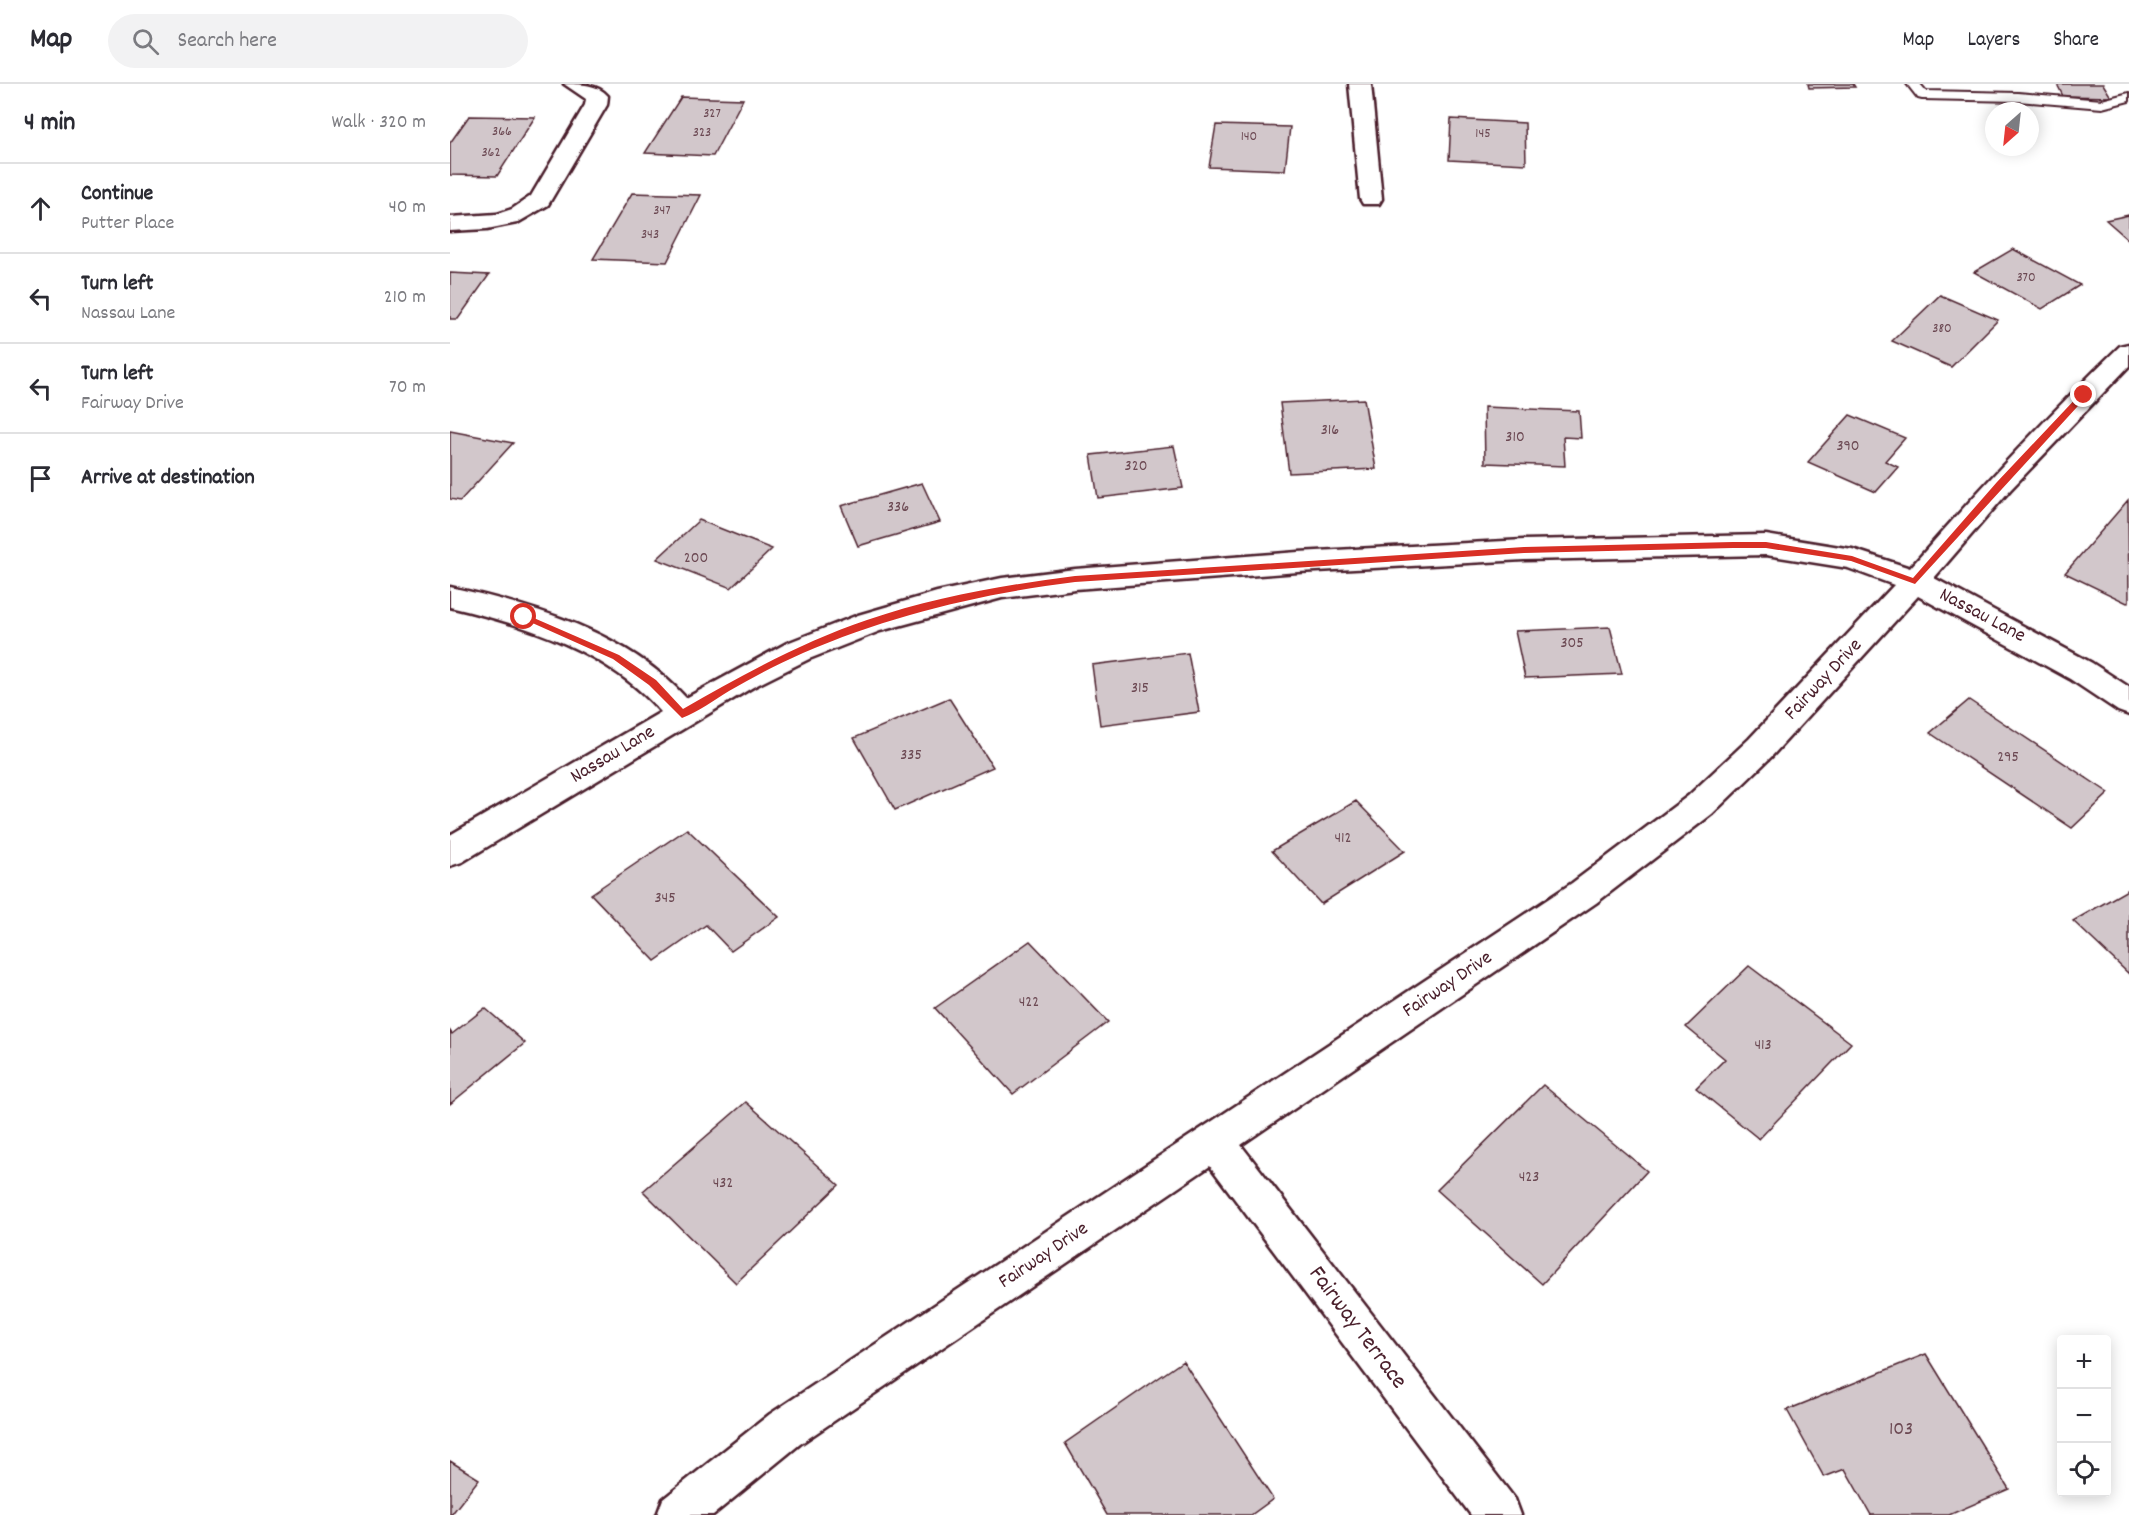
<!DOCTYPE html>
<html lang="en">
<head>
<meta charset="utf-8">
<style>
	body { margin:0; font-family:Dekko,sans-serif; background:#f2f2f3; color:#2b2b33 }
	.controls { position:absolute; right:18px; bottom:18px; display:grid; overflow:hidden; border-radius:6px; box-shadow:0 3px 15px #0003 }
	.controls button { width:54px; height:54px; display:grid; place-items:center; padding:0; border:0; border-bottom:2px solid #e1e1e2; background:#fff; color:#2b2b33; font:30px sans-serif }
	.compass { position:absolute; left:1535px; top:18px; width:54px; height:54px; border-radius:50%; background:#fff; box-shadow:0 3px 15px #0003; rotate:207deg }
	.stop { position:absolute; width:18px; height:18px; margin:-14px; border:4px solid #d93025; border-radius:50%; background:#fff }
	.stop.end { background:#d93025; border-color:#fff; box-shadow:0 2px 6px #0008 }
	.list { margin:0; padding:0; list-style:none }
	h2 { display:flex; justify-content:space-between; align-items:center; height:78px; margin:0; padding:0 24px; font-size:26px }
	h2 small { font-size:20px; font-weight:400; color:#7c7c81 }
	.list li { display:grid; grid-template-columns:39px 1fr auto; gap:18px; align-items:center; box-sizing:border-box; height:90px; padding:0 24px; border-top:2px solid #e1e1e2 }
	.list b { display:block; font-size:22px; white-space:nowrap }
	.list p { margin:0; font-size:20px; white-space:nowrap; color:#7c7c81 }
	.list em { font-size:20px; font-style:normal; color:#7c7c81 }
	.icon { flex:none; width:33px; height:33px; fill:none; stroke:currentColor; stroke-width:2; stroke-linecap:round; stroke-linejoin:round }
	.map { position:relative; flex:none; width:1679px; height:1431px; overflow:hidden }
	header { display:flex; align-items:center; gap:36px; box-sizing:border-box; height:84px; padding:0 30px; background:#fff; border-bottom:2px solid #e1e1e2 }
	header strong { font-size:28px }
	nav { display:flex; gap:33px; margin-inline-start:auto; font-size:21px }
	.search { width:420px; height:54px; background:#f2f2f3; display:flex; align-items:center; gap:15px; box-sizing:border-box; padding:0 21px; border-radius:33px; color:#7c7c81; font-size:22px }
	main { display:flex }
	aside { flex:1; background:#fff }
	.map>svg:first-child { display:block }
	.building { fill:#d2c7cb; stroke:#4a1f2b; stroke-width:1.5 }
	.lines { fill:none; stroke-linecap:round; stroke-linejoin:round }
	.service-casing { stroke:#4a1f2b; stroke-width:4 }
	.minor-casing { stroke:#4a1f2b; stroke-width:5 }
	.service { fill:#fff; fill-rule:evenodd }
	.minor { fill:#fff; fill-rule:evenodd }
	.route { fill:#d93025 }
	.labels { text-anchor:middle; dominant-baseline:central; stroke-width:5; stroke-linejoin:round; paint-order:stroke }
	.far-number-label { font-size:14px; fill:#6c4953 }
	.number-label { font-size:16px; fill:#6c4953 }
	.street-label { font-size:20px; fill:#4a1f2b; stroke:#fff }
	.near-number-label { font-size:20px; fill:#6c4953 }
	.near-street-label { font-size:24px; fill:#4a1f2b; stroke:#fff }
</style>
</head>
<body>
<header>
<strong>Map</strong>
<div class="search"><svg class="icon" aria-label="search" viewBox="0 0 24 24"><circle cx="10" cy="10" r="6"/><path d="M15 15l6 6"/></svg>Search here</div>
<nav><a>Map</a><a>Layers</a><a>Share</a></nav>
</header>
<main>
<aside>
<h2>4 min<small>Walk · 320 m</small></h2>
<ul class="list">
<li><svg class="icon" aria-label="ahead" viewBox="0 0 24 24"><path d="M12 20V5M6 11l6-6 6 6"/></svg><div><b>Continue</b><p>Putter Place</p></div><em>40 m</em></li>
<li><svg class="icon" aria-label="left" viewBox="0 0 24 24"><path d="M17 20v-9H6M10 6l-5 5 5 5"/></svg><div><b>Turn left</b><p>Nassau Lane</p></div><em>210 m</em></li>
<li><svg class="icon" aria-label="left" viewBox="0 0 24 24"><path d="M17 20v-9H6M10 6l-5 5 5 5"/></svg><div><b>Turn left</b><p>Fairway Drive</p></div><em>70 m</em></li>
<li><svg class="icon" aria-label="arrive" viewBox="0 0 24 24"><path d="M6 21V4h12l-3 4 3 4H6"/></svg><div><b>Arrive at destination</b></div></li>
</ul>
</aside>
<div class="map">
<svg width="1679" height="1431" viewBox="0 0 1679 1431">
	<rect width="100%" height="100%" fill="#fff"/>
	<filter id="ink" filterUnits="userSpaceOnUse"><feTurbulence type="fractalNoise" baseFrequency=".0167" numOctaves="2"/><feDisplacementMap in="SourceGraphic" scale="12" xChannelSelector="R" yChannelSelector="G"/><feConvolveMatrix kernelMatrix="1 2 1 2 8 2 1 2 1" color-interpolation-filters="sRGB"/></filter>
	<g filter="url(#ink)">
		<path class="building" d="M1358,0h45l2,3 -46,1z
			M1607,0h46l8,13 -48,-1z
			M231,13l62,2 -30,57 -68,-3z
			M19,32l66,1 -38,59 -47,-1v-32z
			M1001,35l74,4 1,41 -77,-4z
			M766,41l74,2 -5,43 -76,-3z
			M182,109l69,2 -34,67 -74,-3z
			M1679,131v25l-23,-20z
			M1563,165l67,36 -38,24 -68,-37z
			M0,189l39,2 -31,44h-8z
			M1490,211l58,25 -47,47 -59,-26z
			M914,315l12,70 -87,4 -9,-70z
			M1034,323l95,4 2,27 -18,-1 2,29 -80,-3z
			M1400,331l55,23 -20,23 13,6 -22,25 -68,-30z
			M0,347l63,12 -53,58 -10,-2z
			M724,362l9,42 -85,10 -7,-43z
			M472,399l18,39 -82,24 -17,-40z
			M1678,416l1,102 -2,1 -62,-30z
			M249,436l73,29 -41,39 -74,-29z
			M1160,543l12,47 -97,4 -10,-47z
			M738,569l11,59 -99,13 -8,-60z
			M499,614l44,69 -98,43 -41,-72z
			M1519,616l140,93 -37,35 -142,-95z
			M906,717l49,50 -84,53 -49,-53z
			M237,745l92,88 -48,34 -25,-26 -51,36 -64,-67z
			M1679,805v85l-56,-53z
			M580,857l78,81 -95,72 -78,-86z
			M1299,882l102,77 -92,96 -63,-51 29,-29 -39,-32z
			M35,924l40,35 -75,61v-73l2,3z
			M1093,1001l104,86 -105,113 -105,-94z
			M296,1018l93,83 -103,98 -93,-92z
			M1476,1270l83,135 -60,26h-78l-26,-46 -21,8 -37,-67z
			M733,1277l90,138 -22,16h-144l-42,-72z
			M0,1377l29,18 -28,36h-1z"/>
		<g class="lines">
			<g class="service-casing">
				<path id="service" d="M1457,0h13l6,7 92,2 84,7 27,-7v8l-27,7 -84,-7 -96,-2 -4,-1z"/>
			</g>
			<g class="minor-casing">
				<path id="minor" d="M114,0c16,0 34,0 44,12l-1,9 -59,100 -31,18 -30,6 -37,2v-14l47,-3 15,-5 19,-13 54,-91 1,-6z
					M899,0h22l11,115 -3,5h-16l-3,-5z
					M1679,260v22l-119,124 -76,88 158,85 37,24v28l-11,-4 -48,-32 -152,-83 -147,161 -59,57 -116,89 -355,242 274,354 6,16h-50l-261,-349 -410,278 -87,71h-56l6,-16 107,-85 802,-531 116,-87 61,-57 145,-154 -46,-17 -82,-13 -242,5 -226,12 -223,17 -73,9 -122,33 -71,28 -56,28 -291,175 -12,4v-31l211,-123c-52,-61 -135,-87 -211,-105v-20c84,19 176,44 236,111l101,-55 71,-28 79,-23 65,-14 73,-9 223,-17 226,-12 242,-5 86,14 58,19c67,-76 136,-151 210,-222z"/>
			</g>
			<use href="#service" class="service"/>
			<use href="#minor" class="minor"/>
		</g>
	</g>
	<path class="route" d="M1631,309l7,2 -173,189 -64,-23 -85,-13h-33l-209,5 -449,29c-95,12 -184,33 -272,71 -25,11 -50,24 -74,38 -15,9 -31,21 -47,27l-33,-33 -36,-26 -94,-42 8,-2 92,40 37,25 27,29c59,-34 119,-67 184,-89 68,-23 137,-35 208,-44l449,-29 209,-5h33l86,14 61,22 84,-96z"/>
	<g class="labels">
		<g class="far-number-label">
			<text x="262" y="30">327</text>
			<text x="52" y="48">366</text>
			<text x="252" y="49">323</text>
			<text x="1033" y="50">145</text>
			<text x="799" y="53">140</text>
			<text x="41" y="69">362</text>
			<text x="212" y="127">347</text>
			<text x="200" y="151">343</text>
			<text x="1576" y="194">370</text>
			<text x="1492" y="245">380</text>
		</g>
		<g class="number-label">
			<text x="880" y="346">316</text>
			<text x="1065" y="353">310</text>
			<text x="1398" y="362">390</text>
			<text x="686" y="382">320</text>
			<text x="448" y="423">336</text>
			<text x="246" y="474">200</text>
			<text x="1122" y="559">305</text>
			<text x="690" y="604">315</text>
			<text x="461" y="671">335</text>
			<text x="1558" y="673">295</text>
			<text x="893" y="754">412</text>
			<text x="215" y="814">345</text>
			<text x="579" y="918">422</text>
			<text x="1313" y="961">413</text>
			<text x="1079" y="1093">423</text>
			<text x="273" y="1099">432</text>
		</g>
		<g class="street-label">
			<text transform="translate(1532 532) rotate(28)">Nassau Lane</text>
			<text transform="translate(1374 596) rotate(-47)">Fairway Drive</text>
			<text transform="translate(163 671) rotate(-31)">Nassau Lane</text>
			<text transform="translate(998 901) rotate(-34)">Fairway Drive</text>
			<text transform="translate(594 1172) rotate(-34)">Fairway Drive</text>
		</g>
		<g class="near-number-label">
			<text x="1451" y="1346">103</text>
		</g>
		<g class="near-street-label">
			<text transform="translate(907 1244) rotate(53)">Fairway Terrace</text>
		</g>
	</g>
</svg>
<div class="controls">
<button>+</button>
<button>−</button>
<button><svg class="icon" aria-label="locate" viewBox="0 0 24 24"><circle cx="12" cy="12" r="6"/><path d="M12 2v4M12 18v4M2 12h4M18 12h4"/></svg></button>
</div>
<svg class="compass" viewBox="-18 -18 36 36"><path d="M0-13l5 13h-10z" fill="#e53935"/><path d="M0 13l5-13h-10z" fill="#7c7c81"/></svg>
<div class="stop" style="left:74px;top:533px"></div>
<div class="stop end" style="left:1634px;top:311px"></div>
</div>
</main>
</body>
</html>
